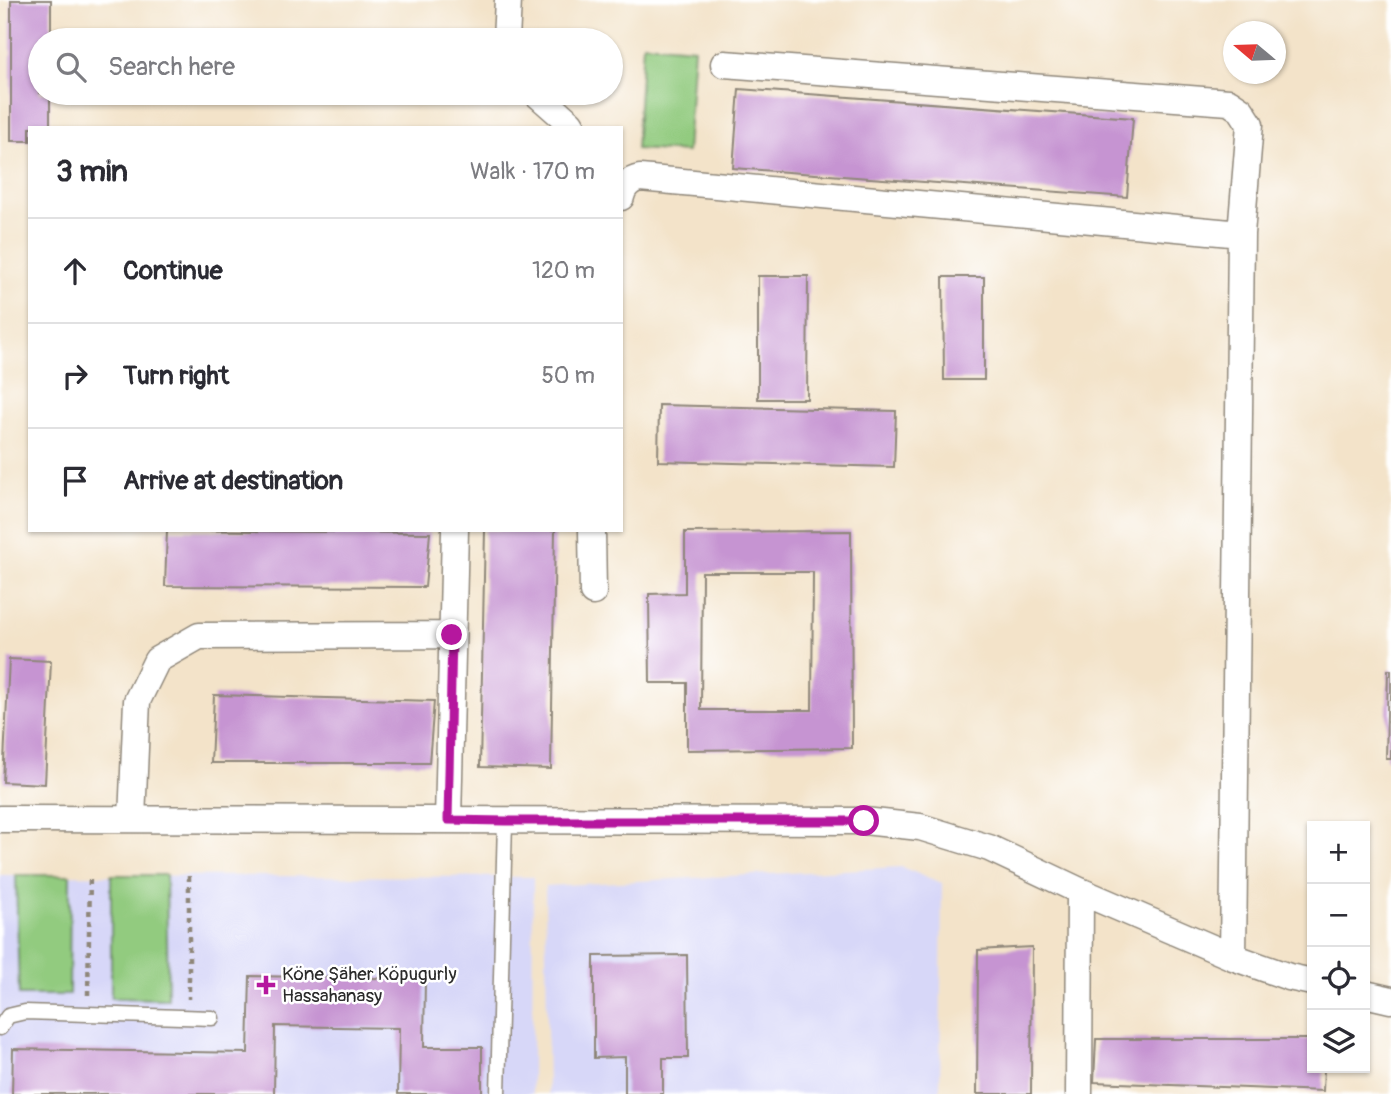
<!DOCTYPE html>
<html lang="en">
<head>
<meta charset="utf-8">
<style>
	body { margin:0; font-family:Pangolin,sans-serif; background:#f2f2f3; color:#2b2b33 }
	.controls { position:absolute; right:21px; bottom:21px; display:grid; overflow:hidden; border-radius:0px; box-shadow:0 2px 5px #0004 }
	.controls button { width:63px; height:63px; display:grid; place-items:center; padding:0; border:0; border-bottom:2px solid #e1e1e2; background:#fff; color:#2b2b33; font:35px sans-serif }
	.compass { position:absolute; left:1223px; top:21px; width:63px; height:63px; border-radius:50%; background:#fff; box-shadow:0 2px 5px #0004; rotate:289deg }
	.stop { position:absolute; width:21px; height:21px; margin:-16px; border:5px solid #b5179e; border-radius:50%; background:#fff }
	.stop.end { background:#b5179e; border-color:#fff; box-shadow:0 2px 7px #0008 }
	.list { margin:0; padding:0; list-style:none }
	h2 { display:flex; justify-content:space-between; align-items:center; height:91px; margin:0; padding:0 28px; font-size:30px }
	h2 small { font-size:23px; font-weight:400; color:#7c7c81 }
	.list li { display:grid; grid-template-columns:46px 1fr auto; gap:21px; align-items:center; box-sizing:border-box; height:105px; padding:0 28px; border-top:2px solid #e1e1e2 }
	.list b { display:block; font-size:26px; white-space:nowrap }
	.list em { font-size:23px; font-style:normal; color:#7c7c81 }
	.icon { flex:none; width:38px; height:38px; fill:none; stroke:currentColor; stroke-width:2; stroke-linecap:round; stroke-linejoin:round }
	.map { position:relative; flex:none; width:1391px; height:1094px; overflow:hidden }
	.search { position:absolute; background:#fff; box-shadow:0 2px 5px #0004; left:28px; top:28px; width:595px; height:77px; display:flex; align-items:center; gap:18px; box-sizing:border-box; padding:0 24px; border-radius:38px; color:#7c7c81; font-size:26px }
	.panel { position:absolute; background:#fff; box-shadow:0 2px 5px #0004; left:28px; top:126px; width:595px; height:406px; border-radius:0px }
	.map>svg:first-child { display:block }
	.built { fill:#d7d7f8 }
	.green { fill:#92cb7f; stroke:#5e7b55; stroke-width:2 }
	.building { fill:#c694d2; fill-rule:evenodd }
	.lines { fill:none; stroke-linecap:round; stroke-linejoin:round }
	.service-casing { stroke:#8f877a; stroke-width:17 }
	.minor-casing { stroke:#8f877a; stroke-width:29 }
	.path { stroke:#8f877a; stroke-width:4.5; stroke-dasharray:5 5; stroke-linecap:butt }
	.service { stroke:#fff; stroke-width:14 }
	.minor { stroke:#fff; stroke-width:26 }
	.route { stroke:#b5179e; stroke-width:9 }
	.poi-dot { fill:#b5179e; stroke:#fff; stroke-width:2.5 }
	.labels { text-anchor:middle; dominant-baseline:central; stroke-width:5; stroke-linejoin:round; paint-order:stroke }
	.poi-label { font-size:19px; fill:#2b2b2b; stroke:#fff; text-anchor:start }
</style>
</head>
<body>
<div class="map">
<svg width="1391" height="1094" viewBox="0 0 1391 1094">
	<rect width="100%" height="100%" fill="#fff"/>
	<filter id="ink" filterUnits="userSpaceOnUse"><feTurbulence type="fractalNoise" baseFrequency=".0143" numOctaves="2"/><feDisplacementMap in="SourceGraphic" scale="14" xChannelSelector="R" yChannelSelector="G"/><feConvolveMatrix kernelMatrix="1 2 1 2 8 2 1 2 1" color-interpolation-filters="sRGB"/></filter>
	<filter id="wash" filterUnits="userSpaceOnUse"><feTurbulence type="fractalNoise" baseFrequency=".00686" numOctaves="4" result="noise"/><feDisplacementMap in="SourceGraphic" scale="28" xChannelSelector="R" yChannelSelector="G"/><feGaussianBlur stdDeviation="1.57" result="paint"/><feColorMatrix in="noise" values="0 0 0 0 0 0 0 0 0 0 0 0 0 0 0 0 0 1.4 0 .05"/><feComposite in="paint" operator="in"/></filter>
	<g filter="url(#wash)">
		<rect width="100%" height="100%" fill="#f3e3c9"/>
		<path class="built" d="M901,867l41,16 -2,211h-392l-3,-208z
			M0,875l533,2 -1,217h-532z"/>
		<path class="green" d="M643,44l51,4 -7,104 -51,-3z
			M16,875h54l-1,120h-50z
			M111,875h55l2,124 -57,-1z"/>
		<g id="blocks">
			<path class="building" d="M11,0h40v40h-11v53h10v35h-20v13h-19z
				M739,89l394,29 -6,79 -394,-29z
				M758,276h50l-1,123h-49z
				M943,277h41v103h-40z
				M659,405l237,6 -2,56 -236,-6z
				M167,530l263,3 -5,54 -260,-1z
				M485,530h70l-4,239 -71,-2z
				M851,531l1,217 -165,2v-67h-37l-1,-89 36,-1v-61zM702,572h111l-1,138h-111z
				M9,659l42,2 -6,123 -42,-2z
				M1388,670h3v89h-5z
				M214,695l220,6 -5,62h-218z
				M1032,947l-1,147h-54l1,-144z
				M687,955l1,103h-25v36h-38v-37l-31,1v-102z
				M250,976l175,3 -1,68h58v47h-84l1,-66 -124,-2 -1,68h-262l1,-45 235,4z
				M1096,1039h216v29h12l-1,23 -229,-9z"/>
		</g>
	</g>
	<g filter="url(#ink)">
		<use href="#blocks" fill-opacity="0" stroke="#8f877a" stroke-width="2"/>
		<g class="lines">
			<g class="service-casing">
				<path id="service" d="M0,1028l8,-12 17,-4 187,6
					M498,1094l7,-273"/>
			</g>
			<g class="minor-casing">
				<path id="minor" d="M506,40l2,-40
					M724,64l505,38 12,8 9,14 -9,110 -8,723
					M536,93l34,30 3,5
					M621,197c2,-11 9,-17 19,-19l601,56
					M592,530l1,62
					M0,819l864,2 56,6 69,21 91,43 153,66 56,20 23,5
					M132,819l5,-118 20,-41 42,-24 253,-1
					M448,820l7,-290
					M1365,994l26,6
					M1079,1094l1,-203"/>
			</g>
			<path class="path" d="M189,876v123
				M88,995l2,-120"/>
			<use href="#service" class="service"/>
			<use href="#minor" class="minor"/>
		</g>
	</g>
	<g class="lines" filter="url(#ink)">
		<path class="route" d="M452,635l-4,185 57,1h359"/>
	</g>
	<path class="poi-dot" d="M262.5 974.5h7v7h7v7h-7v7h-7v-7h-7v-7h7z"/>
	<g class="labels">
		<g class="poi-label">
			<text x="282" y="974">Köne Şäher Köpugurly<tspan x="282" dy="22">Hassahanasy</tspan></text>
		</g>
	</g>
</svg>
<div class="controls">
<button>+</button>
<button>−</button>
<button><svg class="icon" aria-label="locate" viewBox="0 0 24 24"><circle cx="12" cy="12" r="6"/><path d="M12 2v4M12 18v4M2 12h4M18 12h4"/></svg></button>
<button><svg class="icon" aria-label="layers" viewBox="0 0 24 24"><path d="M12 4l9 5-9 5-9-5zM3 14l9 5 9-5"/></svg></button>
</div>
<svg class="compass" viewBox="-18 -18 36 36"><path d="M0-13l5 13h-10z" fill="#e53935"/><path d="M0 13l5-13h-10z" fill="#7c7c81"/></svg>
<div class="stop" style="left:864px;top:821px"></div>
<div class="stop end" style="left:452px;top:635px"></div>
<div class="search"><svg class="icon" aria-label="search" viewBox="0 0 24 24"><circle cx="10" cy="10" r="6"/><path d="M15 15l6 6"/></svg>Search here</div>
<section class="panel">
<h2>3 min<small>Walk · 170 m</small></h2>
<ul class="list">
<li><svg class="icon" aria-label="ahead" viewBox="0 0 24 24"><path d="M12 20V5M6 11l6-6 6 6"/></svg><div><b>Continue</b></div><em>120 m</em></li>
<li><svg class="icon" aria-label="right" viewBox="0 0 24 24"><path d="M7 20v-9h11M14 6l5 5-5 5"/></svg><div><b>Turn right</b></div><em>50 m</em></li>
<li><svg class="icon" aria-label="arrive" viewBox="0 0 24 24"><path d="M6 21V4h12l-3 4 3 4H6"/></svg><div><b>Arrive at destination</b></div></li>
</ul>
</section>
</div>
</body>
</html>
